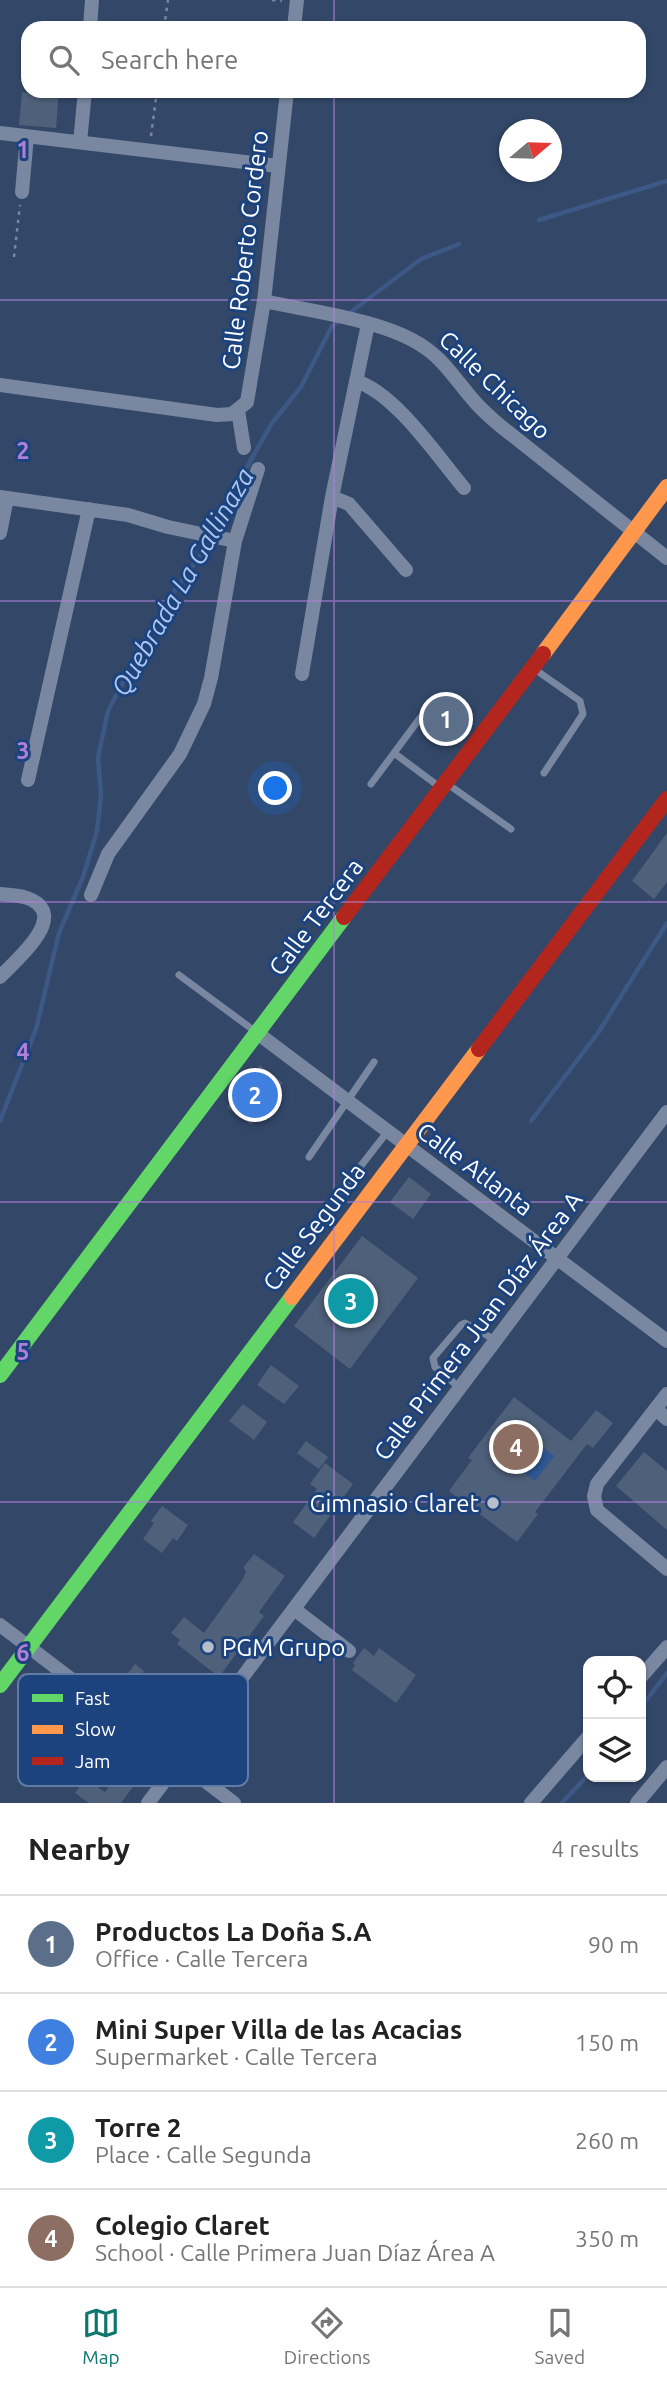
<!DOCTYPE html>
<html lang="en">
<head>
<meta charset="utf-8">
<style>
	body { margin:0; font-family:Ubuntu,sans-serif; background:#f2f2f2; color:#222 }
	.controls { position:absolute; right:21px; bottom:21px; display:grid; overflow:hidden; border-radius:14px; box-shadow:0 2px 5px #0004 }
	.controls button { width:63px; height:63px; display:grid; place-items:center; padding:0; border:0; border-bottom:2px solid #e0e0e0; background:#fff; color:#222; font:35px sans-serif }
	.compass { position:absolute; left:499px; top:119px; width:63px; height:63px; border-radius:50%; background:#fff; box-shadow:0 2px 5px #0004; rotate:71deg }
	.you { position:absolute; left:276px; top:789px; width:24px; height:24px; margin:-18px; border:5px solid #fff; border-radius:50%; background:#1a73e8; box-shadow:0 0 0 10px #1a73e833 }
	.badge { display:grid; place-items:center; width:46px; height:46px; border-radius:50%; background:#0f766e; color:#fff; font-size:23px; font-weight:700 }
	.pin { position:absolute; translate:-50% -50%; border:4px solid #fff; box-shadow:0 2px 7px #0006 }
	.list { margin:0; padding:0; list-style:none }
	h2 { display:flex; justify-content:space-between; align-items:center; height:91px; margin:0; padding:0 28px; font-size:30px }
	h2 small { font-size:23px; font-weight:400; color:#767676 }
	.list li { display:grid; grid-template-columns:46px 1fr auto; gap:21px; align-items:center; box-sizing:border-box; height:98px; padding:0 28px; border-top:2px solid #e0e0e0 }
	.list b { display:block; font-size:26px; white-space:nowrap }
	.list p { margin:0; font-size:23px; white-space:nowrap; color:#767676 }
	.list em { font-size:23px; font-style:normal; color:#767676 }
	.icon { flex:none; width:38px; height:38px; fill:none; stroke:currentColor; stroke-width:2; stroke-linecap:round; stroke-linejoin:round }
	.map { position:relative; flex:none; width:667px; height:1803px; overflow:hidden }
	.search { position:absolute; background:#fff; box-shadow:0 2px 5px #0004; left:21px; right:21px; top:21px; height:77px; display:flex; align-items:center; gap:18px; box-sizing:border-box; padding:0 24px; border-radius:21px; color:#767676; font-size:26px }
	.sheet { height:483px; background:#fff }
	nav { display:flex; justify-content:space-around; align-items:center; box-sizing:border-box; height:98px; border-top:2px solid #e0e0e0; background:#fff; font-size:19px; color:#767676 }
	nav a { display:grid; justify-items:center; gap:4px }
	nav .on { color:#0f766e }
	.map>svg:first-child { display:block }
	.green { fill:#305997 }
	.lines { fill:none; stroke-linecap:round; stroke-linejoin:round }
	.stream { stroke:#3d5884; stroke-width:4.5 }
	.building { fill:#4f607a; fill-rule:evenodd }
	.path { stroke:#7988a0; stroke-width:2.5; stroke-dasharray:3.5 5; stroke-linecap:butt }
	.lane { stroke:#7988a0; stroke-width:7 }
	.street { stroke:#7988a0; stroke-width:14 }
	.fast { stroke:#63d668; stroke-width:16 }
	.slow { stroke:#ff974d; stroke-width:16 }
	.jam { stroke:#b3261e; stroke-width:16 }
	.grid { fill:none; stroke:#b080d9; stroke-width:2; stroke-opacity:0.55 }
	.poi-dot { fill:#b8bfca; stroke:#1d437f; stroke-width:2.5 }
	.labels { text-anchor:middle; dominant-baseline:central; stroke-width:6; stroke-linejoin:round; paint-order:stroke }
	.street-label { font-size:24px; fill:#fff; stroke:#1d437f }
	.poi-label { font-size:24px; fill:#fff; stroke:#1d437f; text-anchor:end }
	.water-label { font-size:26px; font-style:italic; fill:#acc8f0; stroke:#1d437f }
	.key { fill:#1d437f; stroke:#617ba5; stroke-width:2 }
	.key-label { font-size:19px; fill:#fff }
	.grid-label { font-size:23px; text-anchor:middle; font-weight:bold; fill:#b080d9; stroke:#1d437f; stroke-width:6; stroke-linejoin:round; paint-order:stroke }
</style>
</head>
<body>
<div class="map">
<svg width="667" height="1803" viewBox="0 0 667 1803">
	<rect width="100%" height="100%" fill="#334869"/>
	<path class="green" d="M522,1432l32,24 -19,25 -31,-24z"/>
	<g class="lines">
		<path class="stream" d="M539,220l128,-39
			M347,315l74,-56 38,-15
			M0,1121l36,-92 23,-96 24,-56 14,-46 4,-35 -3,-39 10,-46 55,-104 41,-57 35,-69 33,-58 29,-36 31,-61 8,-6
			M531,1121l67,-88 69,-110
			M641,1707l26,-34
			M562,1803l26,-28"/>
	</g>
	<path class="building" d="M40,91h19l-3,37 -37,-3 3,-33 17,2z
		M667,833v49l-13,17 -22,-18z
		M260,1065l23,18 -32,42 -24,-18z
		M409,1177l22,17 -18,25 -23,-17z
		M362,1236l56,42 -68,91 -56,-43z
		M271,1365l28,21 -15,18 -27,-19z
		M514,1397l57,44 25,-31 17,13 -20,25 -6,-4 -52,68 3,2 -21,28 -68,-51 23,-31 -4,-2zM522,1432l32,24 -19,25 -31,-24z
		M243,1404l24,18 -13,18 -25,-19z
		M306,1441l22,16 -9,12 -22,-16z
		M644,1452l23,19v59l-51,-44z
		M325,1463l28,21 -39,54 -21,-16 24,-33 -7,-5z
		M162,1506l26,19 -11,16 -4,-3 -11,15 -19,-14 11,-16 -3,-2z
		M254,1554l31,22 -26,36 5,4 -45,61 -42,-33 3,-4 -9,-7 13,-16 20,16 39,-54 3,-8 -3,-3z
		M364,1648l10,8 5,-8 37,27 -20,28 -44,-33 3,-5 -2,-2z
		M135,1664l9,7 -23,30 -9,-7z
		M125,1765l15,12 -19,26h-32l-14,-10 10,-14 20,13z"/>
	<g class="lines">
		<path class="path" d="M272,0l10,1
			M164,28l4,-28
			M151,136l6,-45
			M14,257l6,-52"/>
		<path class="lane" d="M533,668l47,33 3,13 -39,59
			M394,753l47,35
			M371,784l49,-66
			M449,785l62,44
			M179,975l77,57
			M309,1157l65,-95
			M335,1199l53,-68
			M460,1388l-25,-21 -2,-9 28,-33 4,-2 30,17"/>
		<path class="street" d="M90,28l2,-28
			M294,28l3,-28
			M0,133l278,33
			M80,142l5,-51
			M22,192l5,-56
			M264,301c45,10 122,19 160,46 21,14 34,36 51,55 7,8 15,15 23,22l169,134
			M356,381c40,13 81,75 108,107
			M0,385l217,30 15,-1 15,-12 17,-101 23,-210
			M238,410l6,38
			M0,497l128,18 40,12 67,14
			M332,497l17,7 57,66
			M0,533l7,-35
			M302,674l30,-177 36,-173
			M28,780l61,-271
			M0,894c10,1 23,1 32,6 36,18 -18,62 -32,77
			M91,895l17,-41 72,-100 24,-50 7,-26 24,-137 23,-72
			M256,1032l411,309
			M667,1394l-70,90 -3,12 3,14 70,59
			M656,1409l11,10
			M294,1609l55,42
			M0,1625l234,178
			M641,1677l26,-30
			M148,1803l519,-691
			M531,1803l57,-66
			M637,1803l30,-36"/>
		<path class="fast" d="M0,1375l344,-458
			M0,1685l292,-388"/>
		<path class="slow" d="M543,654l124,-167
			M292,1297l187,-248"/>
		<path class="jam" d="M344,917l199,-263
			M479,1049l188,-250"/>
	</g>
	<path class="grid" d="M334,0v28M334,91v1712M0,300h667M0,601h667M0,902h667M0,1202h667M0,1502h667"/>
	<g class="poi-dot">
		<circle cx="493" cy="1503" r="7"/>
		<circle cx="208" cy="1647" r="7"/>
	</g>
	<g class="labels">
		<g class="street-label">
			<text transform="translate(245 250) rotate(-83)">Calle Roberto Cordero</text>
			<text transform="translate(495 385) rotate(44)">Calle Chicago</text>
			<text transform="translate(316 917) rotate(-53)">Calle Tercera</text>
			<text transform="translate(475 1169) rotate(37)">Calle Atlanta</text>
			<text transform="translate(314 1227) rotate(-53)">Calle Segunda</text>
			<text transform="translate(478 1326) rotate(-53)">Calle Primera Juan Díaz Área A</text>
		</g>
		<g class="poi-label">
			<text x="479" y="1503">Gimnasio Claret</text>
			<text x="222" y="1647" text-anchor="start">PGM Grupo</text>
		</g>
		<g class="water-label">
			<text transform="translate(182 582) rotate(-60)">Quebrada La Gallinaza</text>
		</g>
	</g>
	<rect x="18" y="1674" width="230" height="112" rx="10" class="key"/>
	<rect x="32" y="1694" width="31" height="8" fill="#63d668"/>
	<rect x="32" y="1725" width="31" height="9" fill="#ff974d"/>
	<rect x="32" y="1757" width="31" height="8" fill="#b3261e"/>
	<g class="key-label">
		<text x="75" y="1705">Fast</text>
		<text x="75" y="1736">Slow</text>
		<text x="75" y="1768">Jam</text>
	</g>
	<g class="grid-label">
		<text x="23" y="158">1</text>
		<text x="23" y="459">2</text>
		<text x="23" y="759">3</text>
		<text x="23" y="1060">4</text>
		<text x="23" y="1360">5</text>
		<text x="23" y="1661">6</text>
	</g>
</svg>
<div class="controls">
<button><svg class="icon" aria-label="locate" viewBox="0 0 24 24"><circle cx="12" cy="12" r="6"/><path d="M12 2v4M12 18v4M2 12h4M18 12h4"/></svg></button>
<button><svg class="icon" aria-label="layers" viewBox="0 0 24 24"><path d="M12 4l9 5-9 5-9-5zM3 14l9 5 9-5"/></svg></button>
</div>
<svg class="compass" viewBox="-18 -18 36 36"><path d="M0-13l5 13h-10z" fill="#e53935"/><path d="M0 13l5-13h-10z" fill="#767676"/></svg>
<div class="you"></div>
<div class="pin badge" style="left:446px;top:719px;background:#5c6f8a">1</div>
<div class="pin badge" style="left:255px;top:1095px;background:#3f7fe0">2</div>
<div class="pin badge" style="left:351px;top:1301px;background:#0f9aa8">3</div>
<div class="pin badge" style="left:516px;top:1447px;background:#8d6e63">4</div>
<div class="search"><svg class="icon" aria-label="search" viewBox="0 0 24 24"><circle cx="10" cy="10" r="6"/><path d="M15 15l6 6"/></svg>Search here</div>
</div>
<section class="sheet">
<h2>Nearby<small>4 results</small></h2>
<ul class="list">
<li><span class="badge" style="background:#5c6f8a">1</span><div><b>Productos La Doña S.A</b><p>Office · Calle Tercera</p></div><em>90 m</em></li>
<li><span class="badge" style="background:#3f7fe0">2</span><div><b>Mini Super Villa de las Acacias</b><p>Supermarket · Calle Tercera</p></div><em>150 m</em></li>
<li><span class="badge" style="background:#0f9aa8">3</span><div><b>Torre 2</b><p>Place · Calle Segunda</p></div><em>260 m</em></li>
<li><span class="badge" style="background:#8d6e63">4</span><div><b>Colegio Claret</b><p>School · Calle Primera Juan Díaz Área A</p></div><em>350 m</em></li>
</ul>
</section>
<nav>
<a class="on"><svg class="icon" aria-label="map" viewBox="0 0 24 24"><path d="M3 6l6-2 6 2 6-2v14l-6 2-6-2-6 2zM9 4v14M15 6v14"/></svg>Map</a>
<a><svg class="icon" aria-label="directions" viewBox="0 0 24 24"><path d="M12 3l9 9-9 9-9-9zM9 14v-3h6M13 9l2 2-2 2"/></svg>Directions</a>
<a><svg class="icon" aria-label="saved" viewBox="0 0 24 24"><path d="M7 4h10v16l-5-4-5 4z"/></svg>Saved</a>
</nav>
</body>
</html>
